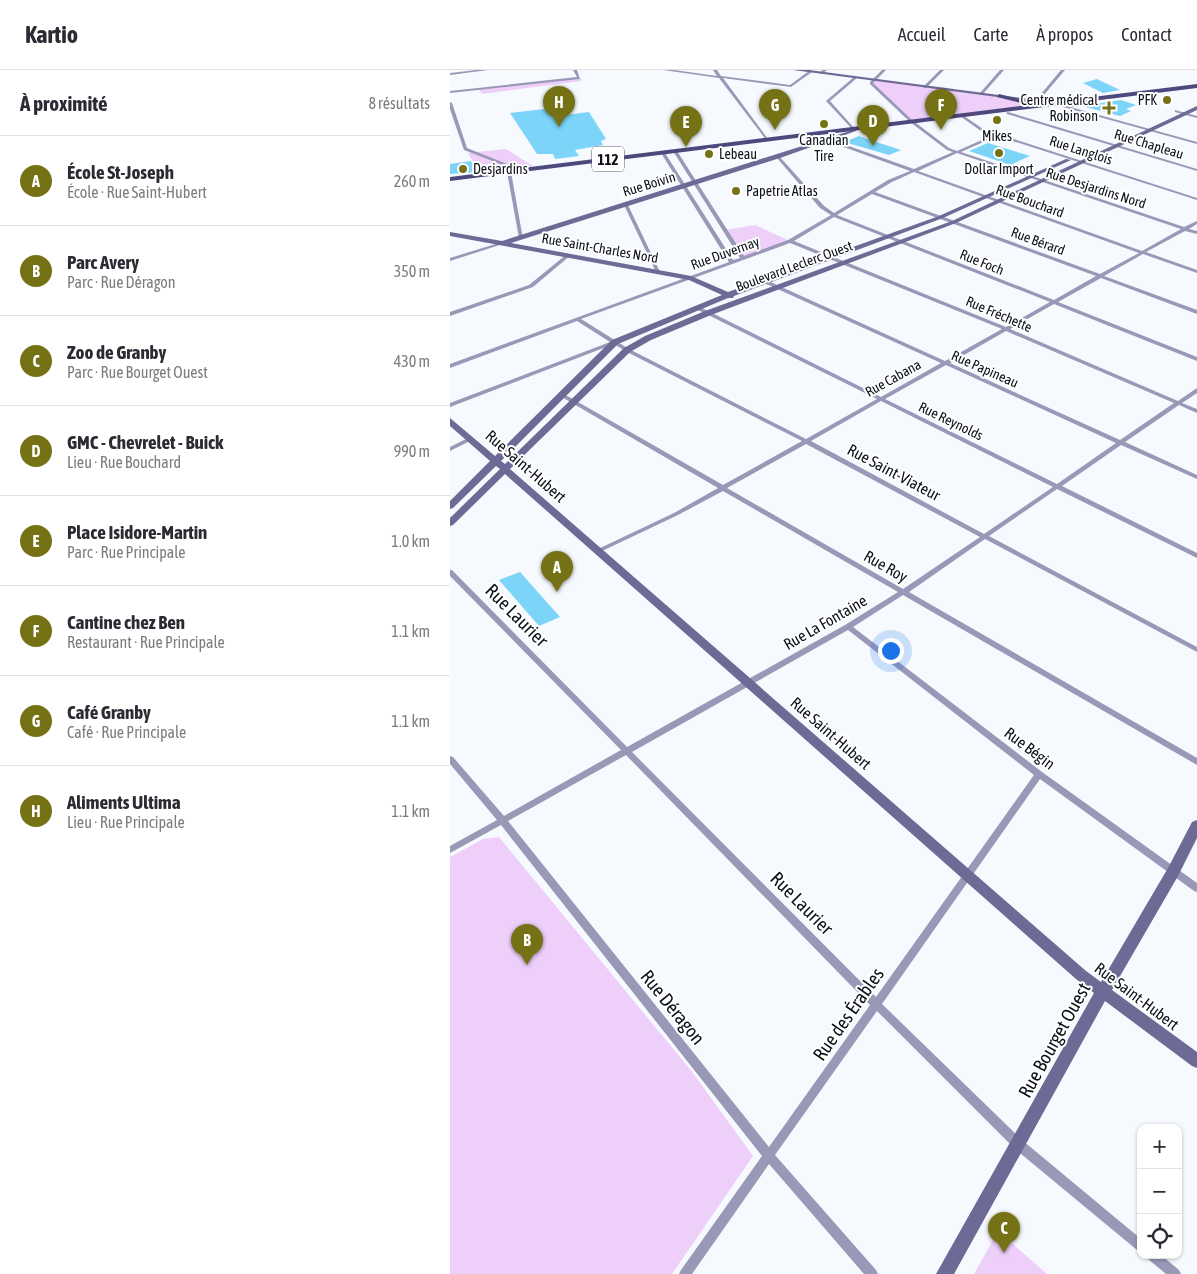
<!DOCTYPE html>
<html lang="fr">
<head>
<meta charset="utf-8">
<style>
	body { margin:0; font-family:"Asap Condensed",sans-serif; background:#f7f7f7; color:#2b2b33 }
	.controls { position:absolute; right:15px; bottom:15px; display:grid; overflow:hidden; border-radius:10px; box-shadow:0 1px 4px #0004 }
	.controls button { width:45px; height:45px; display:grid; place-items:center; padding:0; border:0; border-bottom:1px solid #e1e1e2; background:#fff; color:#2b2b33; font:25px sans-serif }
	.you { position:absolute; left:440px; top:580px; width:18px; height:18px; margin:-12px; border:4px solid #fff; border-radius:50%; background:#1a73e8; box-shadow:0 0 0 8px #1a73e833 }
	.badge { display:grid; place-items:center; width:32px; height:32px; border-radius:50%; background:#757215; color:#fff; font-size:16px; font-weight:700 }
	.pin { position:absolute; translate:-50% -41px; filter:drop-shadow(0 1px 2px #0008) }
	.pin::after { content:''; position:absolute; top:26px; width:18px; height:15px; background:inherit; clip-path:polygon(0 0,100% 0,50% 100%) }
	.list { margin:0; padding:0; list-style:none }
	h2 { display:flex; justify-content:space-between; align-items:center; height:65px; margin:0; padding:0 20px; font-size:21px }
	h2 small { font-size:16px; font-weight:400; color:#7c7c81 }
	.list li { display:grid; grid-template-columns:32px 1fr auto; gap:15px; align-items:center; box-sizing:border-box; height:90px; padding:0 20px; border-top:1px solid #e1e1e2 }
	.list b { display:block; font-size:19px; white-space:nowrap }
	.list p { margin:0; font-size:16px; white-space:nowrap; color:#7c7c81 }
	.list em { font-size:16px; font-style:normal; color:#7c7c81 }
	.icon { flex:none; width:28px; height:28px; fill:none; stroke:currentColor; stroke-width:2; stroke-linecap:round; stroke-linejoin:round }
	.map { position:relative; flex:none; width:747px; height:1204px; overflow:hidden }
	header { display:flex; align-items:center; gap:30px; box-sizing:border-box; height:70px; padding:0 25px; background:#fff; border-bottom:1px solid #e1e1e2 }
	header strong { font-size:24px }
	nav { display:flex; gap:28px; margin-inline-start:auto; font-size:18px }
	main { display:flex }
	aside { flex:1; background:#fff }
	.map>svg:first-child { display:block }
	.green { fill:#eecffa }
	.building { fill:#7cd4f9 }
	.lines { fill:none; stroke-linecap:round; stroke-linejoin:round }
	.street { fill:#9998b7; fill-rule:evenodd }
	.secondary { fill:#6d6a95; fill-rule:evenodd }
	.primary { fill:#4e497d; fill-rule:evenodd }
	.poi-dot { fill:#757215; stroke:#fff; stroke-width:2 }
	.labels { text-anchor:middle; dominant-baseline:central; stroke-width:4; stroke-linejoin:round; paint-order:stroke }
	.far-poi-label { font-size:14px; fill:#0c1119; stroke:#fff }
	.far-street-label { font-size:14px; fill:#0c1119; stroke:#fff }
	.shield { fill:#fff; stroke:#55585e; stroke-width:1 }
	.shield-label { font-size:15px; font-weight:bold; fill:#0c1119 }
	.street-label { font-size:16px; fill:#0c1119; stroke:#fff }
	.near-street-label { font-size:19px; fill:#0c1119; stroke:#fff }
</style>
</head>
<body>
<header>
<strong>Kartio</strong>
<nav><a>Accueil</a><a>Carte</a><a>À propos</a><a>Contact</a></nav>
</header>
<main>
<aside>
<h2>À proximité<small>8 résultats</small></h2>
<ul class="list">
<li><span class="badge">A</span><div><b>École St-Joseph</b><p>École · Rue Saint-Hubert</p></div><em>260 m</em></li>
<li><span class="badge">B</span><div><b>Parc Avery</b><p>Parc · Rue Déragon</p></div><em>350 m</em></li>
<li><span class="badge">C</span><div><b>Zoo de Granby</b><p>Parc · Rue Bourget Ouest</p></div><em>430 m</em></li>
<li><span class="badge">D</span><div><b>GMC - Chevrelet - Buick</b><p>Lieu · Rue Bouchard</p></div><em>990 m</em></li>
<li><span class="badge">E</span><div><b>Place Isidore-Martin</b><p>Parc · Rue Principale</p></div><em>1.0 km</em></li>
<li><span class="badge">F</span><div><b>Cantine chez Ben</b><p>Restaurant · Rue Principale</p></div><em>1.1 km</em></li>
<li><span class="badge">G</span><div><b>Café Granby</b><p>Café · Rue Principale</p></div><em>1.1 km</em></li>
<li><span class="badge">H</span><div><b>Aliments Ultima</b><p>Lieu · Rue Principale</p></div><em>1.1 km</em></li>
</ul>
</aside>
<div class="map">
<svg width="747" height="1204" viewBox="0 0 747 1204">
	<rect width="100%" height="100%" fill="#f6f9fe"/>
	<path class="green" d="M131,8v3l-99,13 -3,-5z
		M423,10l141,19 15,6 -118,16 -40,-38z
		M56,79l27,17 -54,6 -11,-19z
		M305,155l35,16 -47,18 -18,-29z
		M49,767l194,236 60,83 -81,118h-222v-417l33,-18z
		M548,1161l49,43h-73z"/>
	<path class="building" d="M647,9l23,11 -17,3 -20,-10z
		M671,30l15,5 -10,4 5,2 -11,5 -38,-10z
		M111,37l4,8 24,-3 17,27 -5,2 2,4 -28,5 4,6 -24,3 -2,-5h-16l-27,-41z
		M409,66l11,4 31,10 -12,5 -45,-13z
		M538,73l42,13 -20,9 -41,-14z
		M21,91l7,11 -28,2v-10z
		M70,502l40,45 -21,9 -40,-46z"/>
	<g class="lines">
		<path class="street" d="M26,0h12l-38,5v-2z
			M123,0h4l3,9 -130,14v-2l127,-14z
			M213,0h11l43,6 -4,-6h4l4,6 69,9 19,-14 3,1 -21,15 -68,-9 45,61v2h-1l-48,-63z
			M373,0h4l-5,4h-2v-2z
			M432,0h4l-13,13 39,37 37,28 8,3 36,-16 -12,-4 -21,-15v-2h1l22,15 214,69v2l-200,-64 -36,16 223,75 13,-6v3l-8,5 8,2v3l-12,-3 -39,21 51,18v3l-54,-19 -39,22 93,34v4l-96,-36 -43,24 139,55v4l-143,-57 -44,25 168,72 19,-13v5l-15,10 15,6v4l-18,-8 -54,37 72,33v4l-76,-34 -59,41 135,67v5l-140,-69 -68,47 208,111v5l-212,-113 -76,53 288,166v7l-294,-170 -50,32 189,145 155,111v9l-3,-1 -154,-112 -158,225 140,136 119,99v12l-4,-1 -123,-102 -137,-137 -102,144 101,115 2,4h-14l-95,-110 -77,110h-13l2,-4 81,-114 -261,-331 -51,28v-7l47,-26 -47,-56v-8l3,1 51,59 117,-66 -171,-174v-6h2l175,177 218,-122 53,-33 -175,-101 -45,24 -78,37h-4l-1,-1 1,-1 78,-37 44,-25 -158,-92v-2h4l159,91 79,-44 -177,-90 -11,-7 -164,63v-4l160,-61 -33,-21 -127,47v-4l279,-102 -68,-109 1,-1 3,1 68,107 7,-2 -67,-107 1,-1 3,1 67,105 44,-16 43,-25 -11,-7 -43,-50v-2h2l45,50 10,7 54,-33 22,-9 -83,-30v-2h2l85,30 39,-17 -6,-2 -37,-28 -40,-38v-2zM507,83l224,76 -39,22 -224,-80zM464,102l225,81 -39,21 -225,-82 17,-10zM422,124l224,82 -42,24 -217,-85zM384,147l216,85 -44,25 -212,-86zM340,173l212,86 -57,32 -179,-81h-4v2l179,81 -60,34 -183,-91h-4v2l183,91 -71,40 -177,-90 -48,-30zM556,261l168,72 -54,37 -170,-77zM496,295l170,78 -59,41 -172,-85zM431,331l172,86 -69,47 -173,-93zM356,374l174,93 -77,52 -176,-101zM398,560l186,145 -158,222 -244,-245zM176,685l244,250 -101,142 -261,-326z
			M490,0h4l-18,18h-2v-2z
			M550,0h4l-22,25h-2v-2z
			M611,0h4l-27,32h-2v-2z
			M404,7l3,1 -27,23 25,28v2h-1l-28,-30z
			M0,32l2,1 15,45 40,16 4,8 12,67 -4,-1 -12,-66 -4,-7 -39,-15 -14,-41z
			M613,35l134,37v2l-134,-37z
			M725,40l22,6v2l-22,-6z
			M558,42l189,57v2l-190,-57 -1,-1z
			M174,134l4,1 32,67v1l-4,-1 -32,-67z
			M52,172l4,1 -56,18v-3z
			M117,184l4,1 -38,32 -83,29v-4l79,-27z
			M20,367l3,2 -1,1 -22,11v-4z
			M696,1185h15l18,15 2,4h-15l-18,-15z"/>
		<path class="secondary" d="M343,0h16l267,35 -3,2z
			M747,36v4l-241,113 -245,92 -60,25 -21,12 -120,117 576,502 15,11 67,-114 24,-46 5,-2v18l-19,38 -66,114 85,62v16l-5,-2 -87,-65 -151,273h-18l158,-281 -18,-14 -571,-505 -52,51 -3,1v-8l50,-49 -4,-3 -43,42 -3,1v-8l40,-40 -40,-35v-8l45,38 117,-116 110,-45 -33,-15 -239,-44v-4l52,9 354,-112v2l-76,27 -269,85 180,33 37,16 211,-76 127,-57 5,1 -128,58 -209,78 -1,2h-5l-110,46 -117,117 4,3 119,-116 21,-12 60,-25 247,-90z"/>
		<path class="primary" d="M747,14v4l-747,93v-4z
			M549,24l32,8 1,1 -3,2 -32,-8z"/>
	</g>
	<g class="poi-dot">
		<circle cx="717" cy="30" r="5"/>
		<path d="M656.5 30.5h5v5h5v5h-5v5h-5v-5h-5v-5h5z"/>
		<circle cx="547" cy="50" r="5"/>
		<circle cx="374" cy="54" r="5"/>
		<circle cx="549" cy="83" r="5"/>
		<circle cx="259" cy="84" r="5"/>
		<circle cx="13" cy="99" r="5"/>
		<circle cx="286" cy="121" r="5"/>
	</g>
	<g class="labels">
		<g class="far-poi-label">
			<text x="648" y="30" text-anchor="end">Centre médical<tspan x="648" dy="16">Robinson</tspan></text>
			<text x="707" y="30" text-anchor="end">PFK</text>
			<text x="547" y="66">Mikes</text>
			<text x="374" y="70">Canadian<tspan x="374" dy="16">Tire</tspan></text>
			<text x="269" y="84" text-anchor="start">Lebeau</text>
			<text x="23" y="99" text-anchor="start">Desjardins</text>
			<text x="549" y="99">Dollar Import</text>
			<text x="296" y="121" text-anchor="start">Papetrie Atlas</text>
		</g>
		<g class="far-street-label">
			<text transform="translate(699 74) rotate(17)">Rue Chapleau</text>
			<text transform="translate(631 80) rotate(18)">Rue Langlois</text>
			<text transform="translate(199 114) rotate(-17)">Rue Boivin</text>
			<text transform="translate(646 118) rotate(18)">Rue Desjardins Nord</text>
			<text transform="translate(580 131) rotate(20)">Rue Bouchard</text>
			<text transform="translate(588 171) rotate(20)">Rue Bérard</text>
			<text transform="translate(150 178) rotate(10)">Rue Saint-Charles Nord</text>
			<text transform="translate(275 183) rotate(-20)">Rue Duvernay</text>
			<text transform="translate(532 192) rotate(22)">Rue Foch</text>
			<text transform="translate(344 196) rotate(-20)">Boulevard Leclerc Ouest</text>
			<text transform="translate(549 244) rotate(23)">Rue Fréchette</text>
			<text transform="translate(535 299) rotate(24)">Rue Papineau</text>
			<text transform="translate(443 308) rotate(-29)">Rue Cabana</text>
			<text transform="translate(501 351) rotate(26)">Rue Reynolds</text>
		</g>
		<rect class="shield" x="142" y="76.5" width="32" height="25" rx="4"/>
		<g class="shield-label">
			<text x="158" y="89">112</text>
		</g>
		<g class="street-label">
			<text transform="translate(76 396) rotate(41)">Rue Saint-Hubert</text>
			<text transform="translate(444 402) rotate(28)">Rue Saint-Viateur</text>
			<text transform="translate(436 496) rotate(30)">Rue Roy</text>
			<text transform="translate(375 552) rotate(-30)">Rue La Fontaine</text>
			<text transform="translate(381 663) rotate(41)">Rue Saint-Hubert</text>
			<text transform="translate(580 678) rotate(37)">Rue Bégin</text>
			<text transform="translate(687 926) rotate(37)">Rue Saint-Hubert</text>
		</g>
		<g class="near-street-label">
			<text transform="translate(67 545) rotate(45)">Rue Laurier</text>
			<text transform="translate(352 833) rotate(45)">Rue Laurier</text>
			<text transform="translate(223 937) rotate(51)">Rue Déragon</text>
			<text transform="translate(398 944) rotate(-55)">Rue des Érables</text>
			<text transform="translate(604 970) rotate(-61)">Rue Bourget Ouest</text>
		</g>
	</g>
</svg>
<div class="controls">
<button>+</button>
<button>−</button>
<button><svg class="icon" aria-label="locate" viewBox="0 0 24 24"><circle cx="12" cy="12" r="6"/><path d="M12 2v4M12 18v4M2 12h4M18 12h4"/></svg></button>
</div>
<div class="you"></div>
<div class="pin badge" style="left:107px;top:522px">A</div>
<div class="pin badge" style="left:77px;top:895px">B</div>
<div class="pin badge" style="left:554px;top:1183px">C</div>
<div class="pin badge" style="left:423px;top:76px">D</div>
<div class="pin badge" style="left:236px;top:77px">E</div>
<div class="pin badge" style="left:491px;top:60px">F</div>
<div class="pin badge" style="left:325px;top:60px">G</div>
<div class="pin badge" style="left:109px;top:57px">H</div>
</div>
</main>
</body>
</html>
